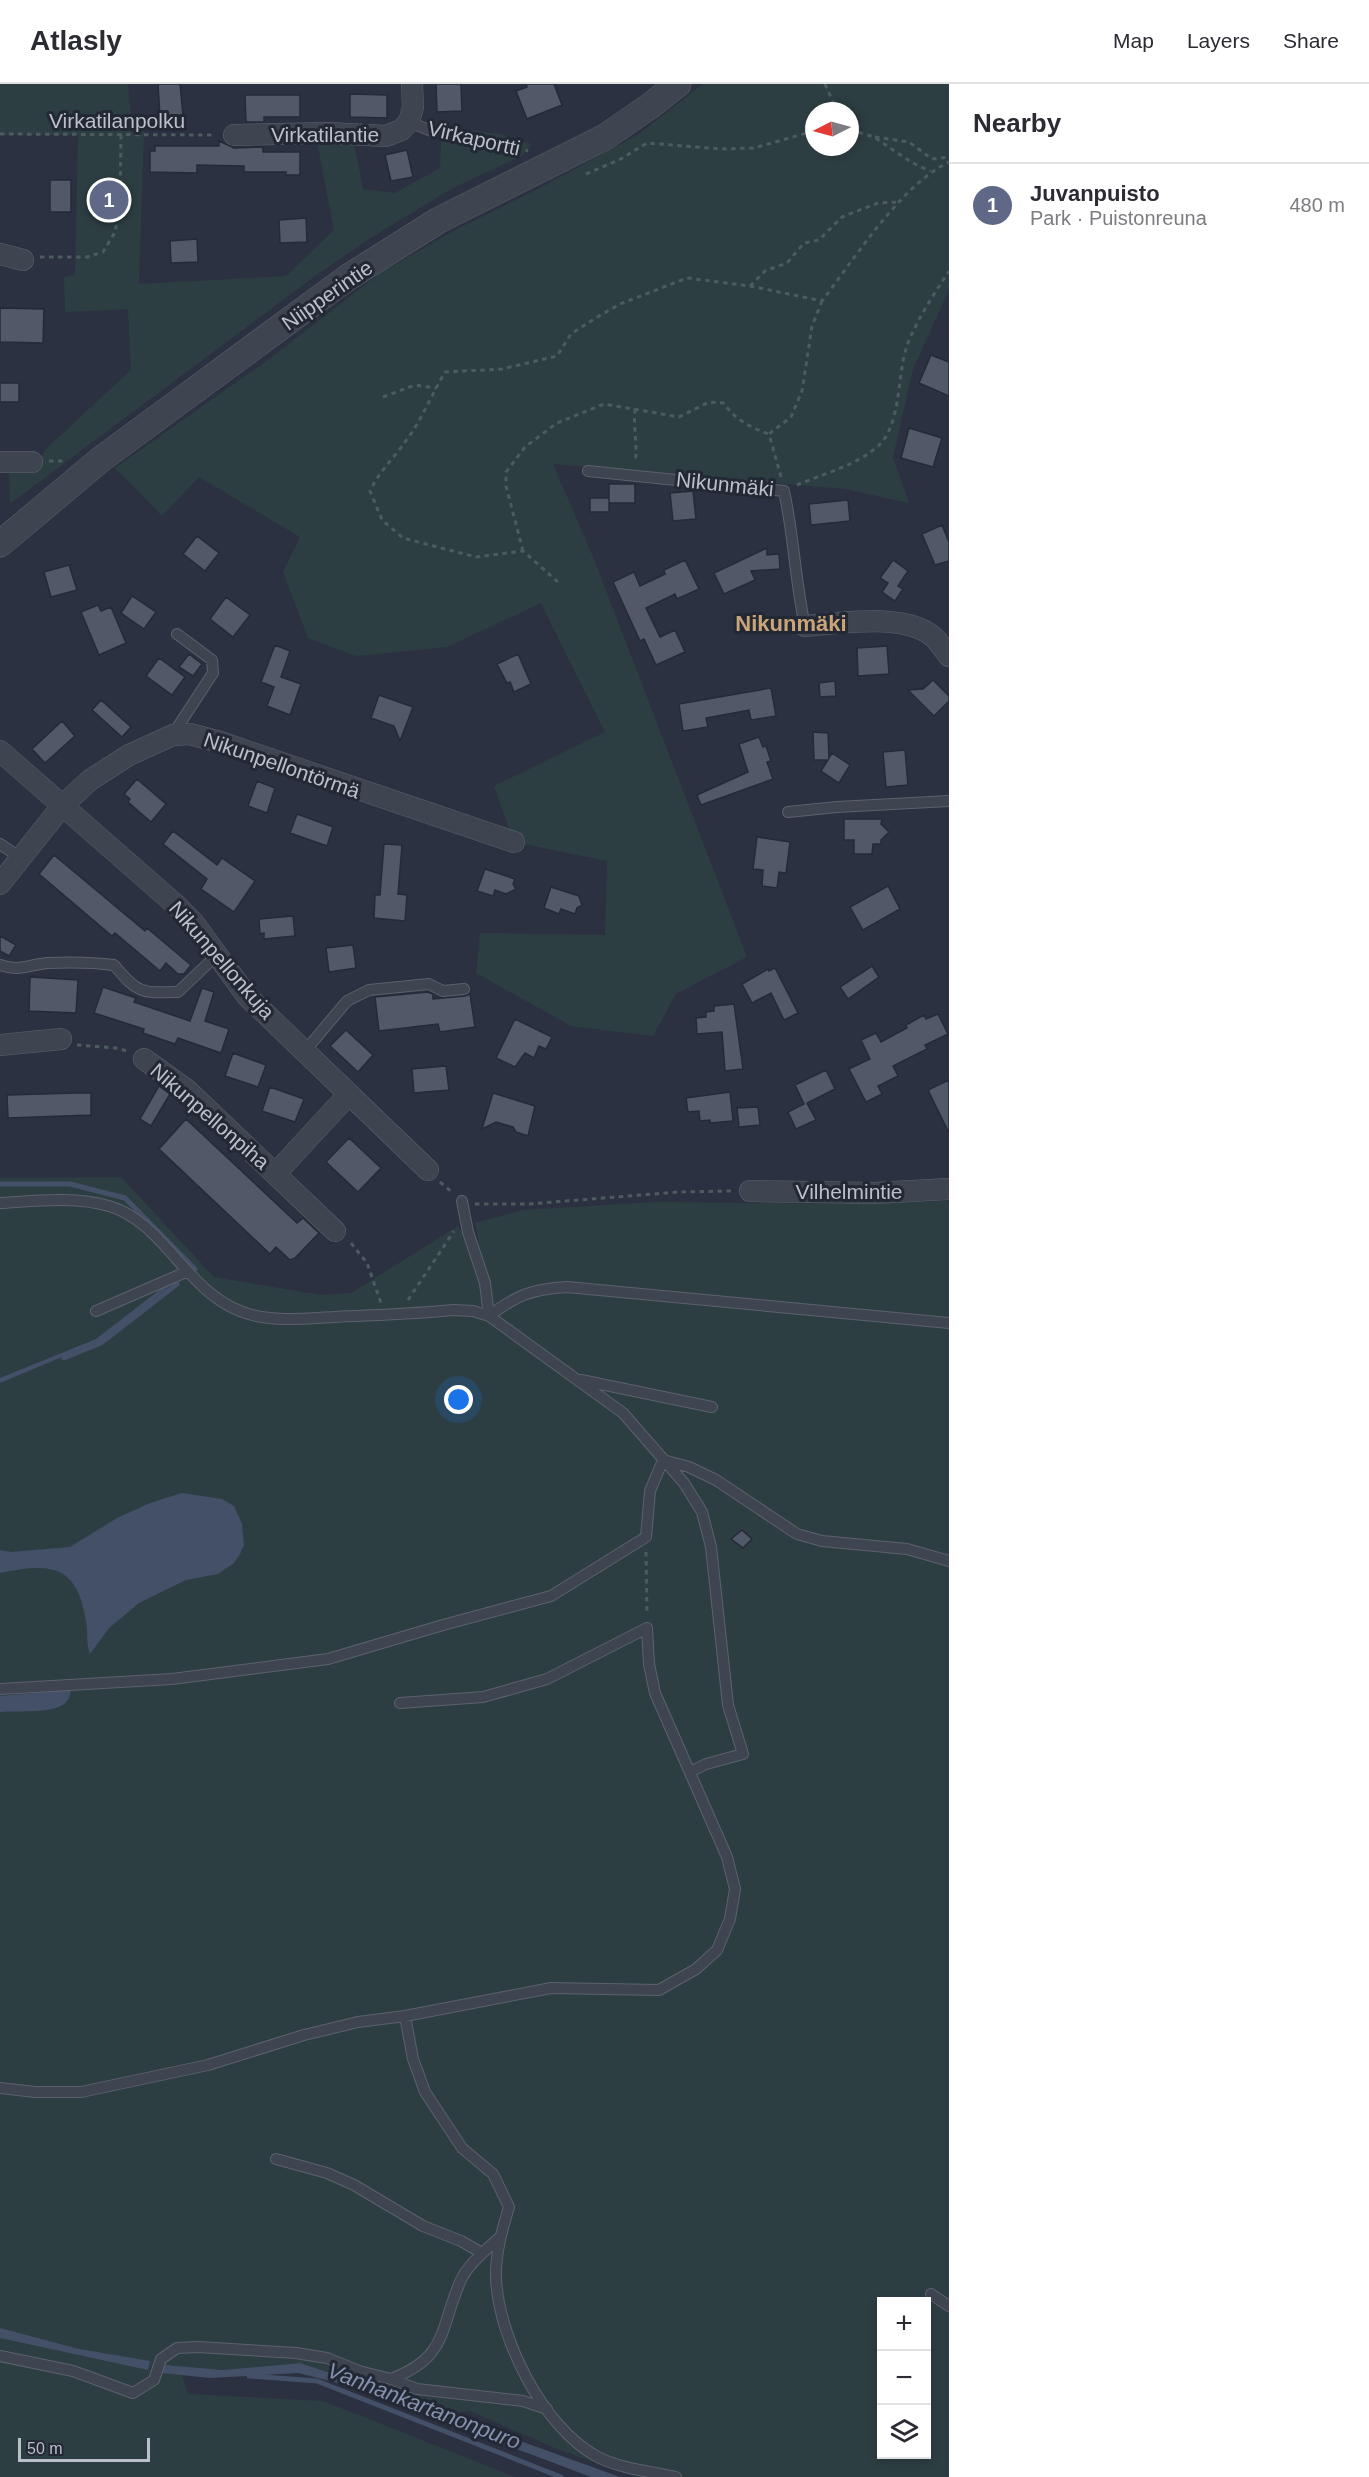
<!DOCTYPE html>
<html lang="en">
<head>
<meta charset="utf-8">
<style>
	body { margin:0; font-family:Arial,sans-serif; background:#f7f7f7; color:#2b2b33 }
	.controls { position:absolute; right:18px; bottom:18px; display:grid; overflow:hidden; border-radius:0px; box-shadow:0 3px 9px #0003 }
	.controls button { width:54px; height:54px; display:grid; place-items:center; padding:0; border:0; border-bottom:2px solid #e1e1e2; background:#fff; color:#2b2b33; font:30px sans-serif }
	.compass { position:absolute; left:805px; top:18px; width:54px; height:54px; border-radius:50%; background:#fff; box-shadow:0 3px 9px #0003; rotate:264deg }
	.scale { position:absolute; left:18px; bottom:15px; width:132px; box-sizing:border-box; padding-left:6px; border:3px solid #bbbfca; border-top:0; font-size:16px; line-height:21px; white-space:nowrap; color:#bbbfca; -webkit-text-stroke:4px #232835; paint-order:stroke }
	.you { position:absolute; left:459px; top:1316px; width:21px; height:21px; margin:-15px; border:4px solid #fff; border-radius:50%; background:#1a73e8; box-shadow:0 0 0 9px #1a73e833 }
	.badge { display:grid; place-items:center; width:39px; height:39px; border-radius:50%; background:#5f6886; color:#fff; font-size:20px; font-weight:700 }
	.pin { position:absolute; translate:-50% -50%; border:3px solid #fff; box-shadow:0 2px 6px #0006 }
	.list { margin:0; padding:0; list-style:none }
	h2 { display:flex; justify-content:space-between; align-items:center; height:78px; margin:0; padding:0 24px; font-size:26px }
	h2 small { font-size:20px; font-weight:400; color:#7c7c81 }
	.list li { display:grid; grid-template-columns:39px 1fr auto; gap:18px; align-items:center; box-sizing:border-box; height:84px; padding:0 24px; border-top:2px solid #e1e1e2 }
	.list b { display:block; font-size:22px; white-space:nowrap }
	.list p { margin:0; font-size:20px; white-space:nowrap; color:#7c7c81 }
	.list em { font-size:20px; font-style:normal; color:#7c7c81 }
	.icon { flex:none; width:33px; height:33px; fill:none; stroke:currentColor; stroke-width:2; stroke-linecap:round; stroke-linejoin:round }
	.map { position:relative; flex:none; width:949px; height:2393px; overflow:hidden }
	header { display:flex; align-items:center; gap:36px; box-sizing:border-box; height:84px; padding:0 30px; background:#fff; border-bottom:2px solid #e1e1e2 }
	header strong { font-size:28px }
	nav { display:flex; gap:33px; margin-inline-start:auto; font-size:21px }
	main { display:flex }
	aside { flex:1; background:#fff }
	.map>svg:first-child { display:block }
	.green { fill:#2d3e42; fill-rule:evenodd }
	.water { fill:#444f68 }
	.lines { fill:none; stroke-linecap:round; stroke-linejoin:round }
	.stream { stroke:#444f68; stroke-width:5 }
	.building { fill:#515868; stroke:#252a37; stroke-width:1.5 }
	.service-casing { stroke:#5c616d; stroke-width:12 }
	.minor-casing { stroke:#5c616d; stroke-width:22 }
	.tertiary-casing { stroke:#5c616d; stroke-width:27 }
	.path { stroke:#4d5b60; stroke-width:3; stroke-dasharray:4.5 4.5; stroke-linecap:butt }
	.service { stroke:#3e4450; stroke-width:10 }
	.minor { stroke:#3e4450; stroke-width:21 }
	.tertiary { stroke:#3e4450; stroke-width:26 }
	.labels { text-anchor:middle; dominant-baseline:central; stroke-width:6; stroke-linejoin:round; paint-order:stroke }
	.street-label { font-size:21px; fill:#bbbfca; stroke:#232835 }
	.neighbourhood-label { font-size:22px; font-weight:bold; fill:#caa577; stroke:#232835 }
	.water-label { font-size:22px; font-style:italic; fill:#8692ad; stroke:#232835 }
</style>
</head>
<body>
<header>
<strong>Atlasly</strong>
<nav><a>Map</a><a>Layers</a><a>Share</a></nav>
</header>
<main>
<div class="map">
<svg width="949" height="2393" viewBox="0 0 949 2393">
	<rect width="100%" height="100%" fill="#2b3140"/>
	<path class="green" d="M0,0h128l4,43 12,1 -5,156 147,-8 48,-46 -17,-89 37,1 9,47 32,4 45,-25 2,-42 57,8 33,10 -10,12 -69,32 -81,49 -57,39 -305,228 -1,-34 23,-2 16,-21 83,-77 -3,-61 -63,3 -1,-35 11,-2 3,-140h-78z
		M703,0h246v206l-36,79 -20,88 16,46 -64,-14 -292,-25 40,93 154,400 -71,37 -23,42 -82,-10 -95,-53 4,-40 125,2 2,-74 -93,-19 -20,-56 111,-54 -64,-129 -94,44 -91,9 -48,-18 -25,-67 17,-34 -101,-60 -37,39 -47,-48 150,-106 117,-90 77,-44 79,-39 101,-55zM814,27h36v36h-36z
		M121,1093l93,100 107,18 30,-2 107,-67 26,42 -9,-45 48,-13 135,-8 185,2 106,-3v1276h-313l-79,-28 -87,-38 -28,2 -142,-50 -78,7 -42,-2 8,26 135,7 192,76h-515v-1299zM882,2218h44v152h-44z"/>
	<path class="water" d="M175,1194l3,1 -73,60 -105,44v-5l96,-39z
		M182,1409l40,6 12,7 8,18 2,21 -4,9 -6,9 -16,11 -32,6 -47,23 -30,25 -19,26c-4,-10 -2,-23 -4,-33 -9,-58 -37,-58 -86,-48v-23l11,2 59,-5 47,-29 33,-15z
		M72,1604c-2,4 -2,10 -5,13 -10,14 -51,9 -67,11v-16l48,-4z
		M0,2244l79,21 71,12 -2,9 -148,-32z
		M300,2279l69,23 251,91h-29l-241,-91 -52,-13 -88,5 -48,-5 2,-8 58,5z"/>
	<g class="lines">
		<path class="stream" d="M0,1100h70l55,14 70,71
			M64,1274l37,-15 76,-59
			M249,2292l68,5 244,96"/>
	</g>
	<path class="building" d="M158,0h22l3,31 -23,1z
		M436,0h25l1,27 -25,1z
		M526,0h28l8,21 -35,14 -11,-28 11,-4z
		M350,10l37,1v23l-37,-1z
		M245,11h55v22h-36v5h-18z
		M219,57l15,7 29,-1v5h37v23h-14v-3h-42v-6l-47,-1v8l-47,-1v-21h5v-5h64z
		M407,66l6,27 -22,4 -6,-26z
		M50,96h21v32h-21z
		M306,134l1,24 -27,1 -1,-23z
		M197,155l1,23 -27,1 -1,-22z
		M0,224l44,1 -1,34 -43,-1z
		M931,271l18,7v34l-30,-13z
		M0,299h19v19h-19z
		M909,344l33,10 -9,29 -32,-9z
		M609,400h26v19h-26z
		M693,407l3,28 -23,2 -3,-28z
		M590,414h19v14h-19z
		M848,416l2,21 -39,4 -2,-21z
		M942,441l7,17v19l-14,4 -13,-31z
		M197,452l22,17 -14,18 -22,-17z
		M767,464v7l12,-1 1,15 -29,2 4,9 -31,14 -10,-21z
		M685,476l14,29 -22,10 -2,-5 -29,14 14,29 15,-7 10,22 -29,13 -12,-26 -4,2 -27,-59 21,-10 6,14 25,-12 -1,-4z
		M893,476l15,11 -10,15 5,3 -8,12 -13,-9 6,-9 -8,-5z
		M69,481l8,25 -26,7 -7,-25z
		M132,512l24,16 -12,17 -23,-16z
		M226,513l24,18 -17,22 -23,-18z
		M98,521l3,6 10,-4 15,36 -27,12 -18,-43z
		M275,561l15,6 -9,26 20,7 -11,31 -23,-9 7,-19 -13,-5z
		M887,562l2,28 -31,2 -1,-28z
		M189,570l13,10 -9,12 -14,-9z
		M518,570l13,30 -17,8 -4,-10 -3,1 -10,-19z
		M159,574l26,19 -13,18 -26,-19z
		M933,596l16,16v5l-15,15 -26,-26 15,-1z
		M835,597l1,15 -16,1 -1,-14z
		M771,604l5,28 -25,4 -2,-10 -43,8 2,9 -25,4 -4,-27z
		M379,611l34,12 -13,34 -6,-15 -23,-8z
		M101,616l30,27 -9,10 -30,-27z
		M62,637l13,15 -30,27 -13,-14z
		M813,648l15,1 1,25 3,-5 18,12 -11,18 -18,-12 7,-11h-14z
		M759,653l4,10 3,-1 5,15 -4,1 6,17 -72,26 -4,-10 51,-23 -9,-28z
		M905,666l3,35 -22,2 -3,-35z
		M137,695l29,25 -15,18 -23,-20 2,-3 -6,-5z
		M257,697l18,7 -8,25 -19,-7z
		M297,730l36,13 -6,19 -37,-13z
		M844,735h38l-1,5 8,8 -8,8v4h-8l-1,10h-18v-14h-10z
		M173,747l44,34 5,-7 33,23 -21,31 -33,-23 6,-10 -44,-35z
		M757,753l33,5 -4,31 -7,-1 -2,16 -15,-2 1,-16 -10,-1z
		M384,760l18,1 -4,49 9,1 -2,26 -31,-3 1,-23h5z
		M54,771l91,76 2,-3 44,37 -7,9h-6l-12,-11 -6,8 -45,-38 -3,3 -73,-62z
		M485,785l30,10 -2,5 3,5 -10,5 -11,-4 -2,6 -16,-5z
		M888,802l12,23 -37,21 -13,-23z
		M551,803l28,9 3,9 -5,3 -2,6 -14,-5 -2,5 -15,-6z
		M293,832l2,20 -31,3v-6l-4,1 -1,-15z
		M0,852l16,9 -7,11 -9,-5z
		M353,861l3,23 -27,4 -3,-24z
		M872,882l7,11 -31,22 -8,-12z
		M775,884l23,45 -14,7 -13,-27 -19,10 -10,-19 26,-15 1,2z
		M30,893l48,3 -2,33 -47,-2z
		M103,903l33,11 -2,4 56,19 12,-33 12,4 -9,29 24,8 -8,24 -43,-15 -3,6 -32,-11 1,-4 -50,-16z
		M428,908l5,2v5l32,-3 5,-2 5,33 -35,5 -2,-8 -59,7 -4,-34z
		M734,920l9,65 -18,2 -3,-39 -25,2 -1,-16 10,-1v-5l8,-1v-5z
		M938,930l10,20 -23,11 2,4 -34,17 5,10 -20,10 4,8 -16,8 -17,-33 21,-10 -9,-19 15,-7 5,9 26,-14 -1,-3 18,-10 2,4z
		M515,935l37,18 -6,12 -7,-3 -5,12 -9,-5 -10,14 -19,-9z
		M346,946l27,25 -15,17 -28,-26z
		M233,969l33,12 -8,22 -33,-11z
		M446,982l3,24 -35,3 -2,-24z
		M826,986l9,19 -28,14 9,17 -20,9 -8,-17 16,-8 -9,-19z
		M949,996v53l-21,-43z
		M159,1002l11,8 -19,32 -11,-7z
		M270,1003l34,12 -9,23 -33,-11z
		M730,1008l3,29 -23,2v-3l-10,1 -1,-10 -11,1 -2,-14z
		M77,1009h14v22l-83,3 -1,-23z
		M493,1009l42,13 -7,30 -12,-4 -3,-5 -17,-5 -14,7z
		M758,1023l2,18 -21,2 -2,-19z
		M186,1035l111,104 6,-5 16,15 -24,25 -5,2 -14,-13 -6,7 -111,-105z
		M349,1054l32,30 -23,24 -32,-30z
		M742,1446l10,9 -9,9 -12,-9z"/>
	<g class="lines">
		<g class="service-casing">
			<path id="service" d="M409,38l25,10
				M588,387l196,20c10,45 11,90 21,135
				M173,650l40,-61 -1,-13 -35,-26
				M788,728l49,-5 112,-6
				M0,760l21,14
				M0,881c19,7 28,0 47,-2 23,-1 44,-1 67,2 24,29 28,28 64,27l39,-37
				M305,967l42,-50 22,-11 60,-6 14,7 21,-2
				M462,1117l6,31 17,51 4,33
				M0,1119c35,-2 75,-7 109,3 58,17 80,94 143,109 27,7 56,3 83,2 39,-2 79,-3 118,-7l20,1 16,5 134,97 61,70 18,29 9,35 17,158 15,49 -37,10 -16,8
				M96,1227l90,-39
				M489,1232c28,-21 43,-27 78,-29l382,36
				M581,1296l131,27
				M663,1376l26,7 27,13 81,54 25,7 85,8 42,12
				M0,1605l172,-10 156,-20 115,-34 108,-29 95,-59 4,-46 13,-31
				M405,1932l8,43 12,33 37,56 31,26 16,33c-7,23 -14,48 -13,72 3,60 47,148 100,177 21,12 56,16 80,21
				M0,2004l35,4h46l127,-27 96,-30 54,-13 47,-6 146,-28 108,2 37,-21 21,-19 13,-31 5,-30 -8,-32 -72,-164 -6,-29 -2,-36 -100,51 -64,18 -83,6
				M276,2075l51,14 27,12 69,41 38,15 21,12
				M931,2210l18,12
				M0,2272l73,15 60,22 21,-13 7,-21 16,-11 21,-1 98,6 31,5 32,13 32,8 26,10 106,12 24,8
				M391,2295c57,-22 48,-48 69,-97 7,-17 26,-32 40,-45"/>
		</g>
		<g class="minor-casing">
			<path id="minor" d="M234,51l94,-2 58,3 15,-6 8,-8 4,-15 -1,-23
				M0,170l23,6
				M0,378h32
				M805,542c32,-3 98,-13 126,9 7,5 12,14 18,21
				M0,667l176,154 17,17 54,74 181,174
				M0,800l63,-79 27,-25 39,-25 44,-20 17,-1 30,8 294,100
				M0,961l61,-6
				M144,975l43,31 148,141
				M276,1089l73,-79
				M750,1107l124,2 75,-4"/>
		</g>
		<g class="tertiary-casing">
			<path id="tertiary" d="M0,460l100,-84 247,-182 92,-58 166,-83 45,-31 28,-22"/>
		</g>
		<path class="path" d="M825,0l12,27
			M850,46l24,7 37,25 19,9
			M447,49l57,8 24,10
			M0,50l215,1
			M875,53l34,5 23,17 17,-2
			M586,90l33,-14 28,-17 74,6 33,-1 60,-17
			M40,173h47l16,-5 12,-20 5,-28 1,-69
			M750,202l15,-15 22,-8 17,-20 15,-3 23,-23 36,-14 21,-1
			M383,313l32,-12 21,3
			M635,325c-2,20 3,36 0,54
			M49,377h17
			M781,393l-12,-43 22,-17 11,-26 10,-65 10,-25
			M797,401c26,-11 57,-19 79,-37 27,-22 20,-75 32,-105 10,-25 26,-49 41,-72
			M523,467l-17,-65v-14l19,-25 32,-24 47,-19 75,13 30,-15 15,1c10,16 27,25 45,31
			M558,498l-35,-31 -47,6 -73,-19 -21,-18 -12,-29c10,-21 25,-34 38,-53 15,-21 24,-44 37,-66l57,-3 55,-13 14,-22 23,-15 26,-15 67,-26 63,8 72,15c33,-43 79,-116 127,-139
			M77,961l39,3 11,3
			M440,1098l13,11
			M475,1120h54l149,-12 54,-1
			M351,1159l16,20 14,40
			M408,1216l46,-69
			M646,1468l1,63"/>
		<use href="#service" class="service"/>
		<use href="#minor" class="minor"/>
		<use href="#tertiary" class="tertiary"/>
	</g>
	<g class="labels">
		<g class="street-label">
			<text x="117" y="36">Virkatilanpolku</text>
			<text x="325" y="50">Virkatilantie</text>
			<text transform="translate(474 54) rotate(13)">Virkaportti</text>
			<text transform="translate(327 211) rotate(-35)">Niipperintie</text>
			<text transform="translate(725 400) rotate(6)">Nikunmäki</text>
			<text transform="translate(282 681) rotate(19)">Nikunpellontörmä</text>
			<text transform="translate(222 876) rotate(49)">Nikunpellonkuja</text>
			<text transform="translate(210 1032) rotate(41)">Nikunpellonpiha</text>
			<text x="849" y="1107">Vilhelmintie</text>
		</g>
		<g class="neighbourhood-label">
			<text x="791" y="539">Nikunmäki</text>
		</g>
		<g class="water-label">
			<text transform="translate(424 2322) rotate(21)">Vanhankartanonpuro</text>
		</g>
	</g>
</svg>
<div class="controls">
<button>+</button>
<button>−</button>
<button><svg class="icon" aria-label="layers" viewBox="0 0 24 24"><path d="M12 4l9 5-9 5-9-5zM3 14l9 5 9-5"/></svg></button>
</div>
<svg class="compass" viewBox="-18 -18 36 36"><path d="M0-13l5 13h-10z" fill="#e53935"/><path d="M0 13l5-13h-10z" fill="#7c7c81"/></svg>
<div class="scale">50 m</div>
<div class="you"></div>
<div class="pin badge" style="left:109px;top:116px">1</div>
</div>
<aside>
<h2>Nearby<small></small></h2>
<ul class="list">
<li><span class="badge">1</span><div><b>Juvanpuisto</b><p>Park · Puistonreuna</p></div><em>480 m</em></li>
</ul>
</aside>
</main>
</body>
</html>
